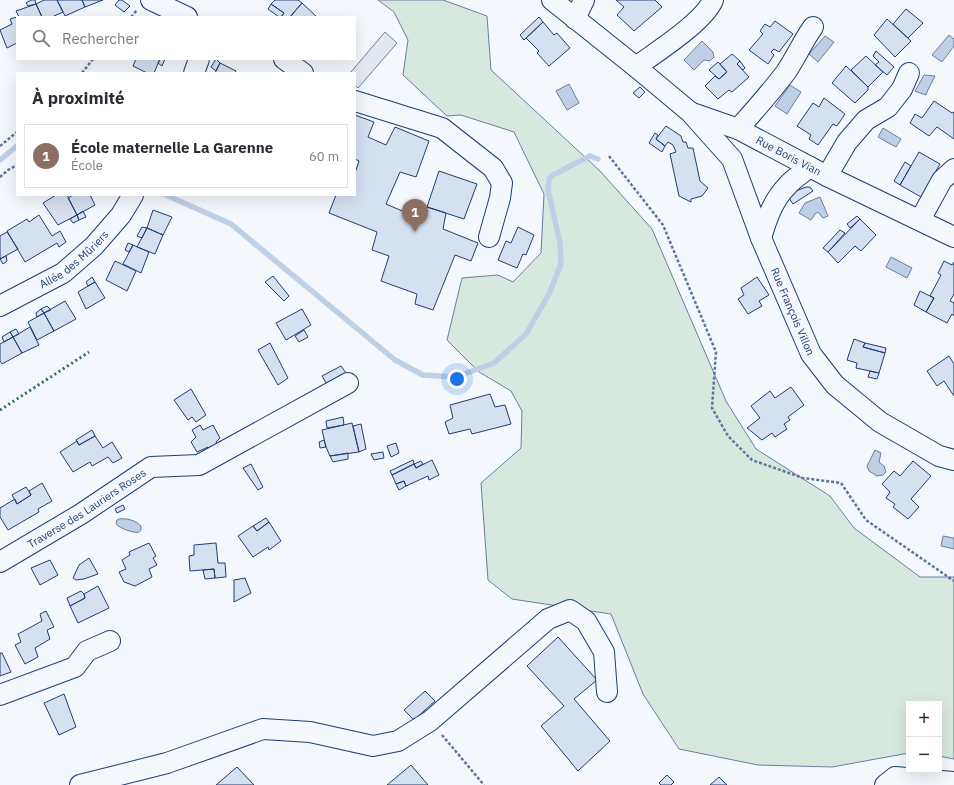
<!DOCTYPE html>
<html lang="fr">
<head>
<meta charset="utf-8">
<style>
	body { margin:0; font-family:"IBM Plex Sans",sans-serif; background:#f2f2f3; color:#2b2b33 }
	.controls { position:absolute; right:12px; bottom:12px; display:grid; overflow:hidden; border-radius:0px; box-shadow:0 4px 16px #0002 }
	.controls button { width:36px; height:36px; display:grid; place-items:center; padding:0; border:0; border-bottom:1px solid #e1e1e2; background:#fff; color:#2b2b33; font:20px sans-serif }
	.you { position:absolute; left:457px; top:379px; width:14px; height:14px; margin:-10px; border:3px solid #fff; border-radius:50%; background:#1a73e8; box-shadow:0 0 0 6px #1a73e833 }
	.badge { display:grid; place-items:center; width:26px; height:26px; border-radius:50%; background:#c62828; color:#fff; font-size:13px; font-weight:700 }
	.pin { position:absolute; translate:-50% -33px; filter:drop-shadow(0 1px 2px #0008) }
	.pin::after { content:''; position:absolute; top:21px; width:14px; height:12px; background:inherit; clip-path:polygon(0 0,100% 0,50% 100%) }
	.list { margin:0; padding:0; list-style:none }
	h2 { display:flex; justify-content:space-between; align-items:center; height:52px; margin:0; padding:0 16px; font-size:17px }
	h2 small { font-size:13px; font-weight:400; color:#7c7c81 }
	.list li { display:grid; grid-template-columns:26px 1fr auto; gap:12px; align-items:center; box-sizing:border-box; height:64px; margin:0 8px 8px; padding:0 8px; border:1px solid #e1e1e2; border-radius:0px }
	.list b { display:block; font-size:15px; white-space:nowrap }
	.list p { margin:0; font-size:13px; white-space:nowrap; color:#7c7c81 }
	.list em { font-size:13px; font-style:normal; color:#7c7c81 }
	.icon { flex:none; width:22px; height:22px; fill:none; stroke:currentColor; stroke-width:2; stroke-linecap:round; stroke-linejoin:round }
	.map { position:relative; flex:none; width:954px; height:785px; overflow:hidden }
	.search { position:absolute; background:#fff; box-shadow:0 4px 16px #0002; left:16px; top:16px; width:340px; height:44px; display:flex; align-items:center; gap:10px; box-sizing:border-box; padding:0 14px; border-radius:0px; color:#7c7c81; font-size:15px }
	.panel { position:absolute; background:#fff; box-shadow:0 4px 16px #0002; left:16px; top:72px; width:340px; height:124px; border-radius:0px }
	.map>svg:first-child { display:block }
	.green { fill:#d7e8df; stroke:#687fa3 }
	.parking { fill:#e3e8f0; stroke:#687fa3 }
	.water { fill:#bed0e5; stroke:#687fa3 }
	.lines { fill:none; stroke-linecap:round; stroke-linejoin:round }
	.stream { stroke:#bed0e5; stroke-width:5.5 }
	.building { fill:#d5e0f0; stroke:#1d3f73 }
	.minor-casing { stroke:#1d3f73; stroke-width:22 }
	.path { stroke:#5e769c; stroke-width:2.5; stroke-dasharray:3 2; stroke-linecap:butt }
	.minor { stroke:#f4f7fb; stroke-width:20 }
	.hedge { stroke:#2c6c60; stroke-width:3; stroke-dasharray:2 3; stroke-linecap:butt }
	.labels { text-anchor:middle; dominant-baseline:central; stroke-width:3; stroke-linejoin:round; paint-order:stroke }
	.street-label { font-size:11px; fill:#1d3f73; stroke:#f4f7fb }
</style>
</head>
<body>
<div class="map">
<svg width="954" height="785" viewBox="0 0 954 785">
	<rect width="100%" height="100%" fill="#f4f7fb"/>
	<path class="green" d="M378,0h65l44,16 4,54 109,101 52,58 74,172 30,48 74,47 24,32 66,49h34v182l-15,-3v-52h-30v49l-77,14 -74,-2 -79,-16 -36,-55 -32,-80 -99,-15 -24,-19 -7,-97 40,-35 1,-37 -11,-20 -32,-19 -32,-32 15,-62 36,-3 15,7 28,-29 3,-59 -30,-62 -53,-17 -14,1 -44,-41 5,-35 -14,-28z"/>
	<path class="parking" d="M385,32l12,11 -39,45 -3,-3v-12h-5z"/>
	<path class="water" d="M949,35l5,4v7l-12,16 -10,-7z
		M825,36l9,6 -16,20 -9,-8z
		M702,41l11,11 1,5 -4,4 -6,-1 -10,10 -10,-10z
		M924,75l11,1c-3,7 -7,12 -9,19l-11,-4z
		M569,84l10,19 -12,7 -11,-19z
		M790,85l11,7 -14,22 -12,-8z
		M883,128l18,11 -5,8 -18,-10z
		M820,197l8,19 -5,2 -5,-6 -3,2 -4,6 -12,-7 6,-10z
		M891,257l21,11 -5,10 -21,-11z
		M875,450l6,3 -2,9 5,4 2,6 -3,3 -6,1 -8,-5 -2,-5z
		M119,519c8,-1 16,1 22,7v4c-1,1 -1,2 -2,2 -4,2 -20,-4 -23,-8l1,-4z
		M943,536l11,2v11l-13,-3z"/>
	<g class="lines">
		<path class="stream" d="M0,160l17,-14
			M166,195l65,29 164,136 28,15 33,2 38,-14 32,-29 23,-40 12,-30 -1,-21 -12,-53 1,-11 4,-4 37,-19 8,3"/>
	</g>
	<path class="building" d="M31,0h4l1,4 -8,2 -2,-3z
		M44,0h13l6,12 -11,5h-10l-6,-13z
		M57,0h25l3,7 -20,9z
		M82,0h21l-18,7z
		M119,0h3l8,6 -6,6 -9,-7z
		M275,0h23l4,3 -12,14h-9l3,-4 -13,-9z
		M616,0h39l7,7 -28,24 -17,-16 7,-8z
		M302,3l15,14h-27z
		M36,4l6,13h-23l-3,-6z
		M271,4l13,9 -3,4h-2l-11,-8z
		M906,9l17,14 -15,15 -15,-14z
		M17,17v26l-10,5 -7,-18 12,-6 -2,-5z
		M539,17l4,5 -19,18 -4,-5z
		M887,19l24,22 -16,16 -21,-22z
		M775,21l18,13 -14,18 -5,-3 -3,3 3,3 -6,9 -19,-14 14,-16 -3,-3 5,-7 5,3z
		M543,22l11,13 3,-2 13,15 -21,18 -12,-13 2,-2 -13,-13z
		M876,51l18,16 -7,8 -12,-10 4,-3 -6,-6z
		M732,54l8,7 -3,3 12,13 -17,15 -3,-2 -11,9 -13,-13 10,-10 4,3 8,-7 -7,-8z
		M866,56l17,16 -15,15 -17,-17z
		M136,59h24l-6,14h-7l-14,-7z
		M160,59h5l-3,7 -4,-3z
		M216,59l4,4 -4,8 -5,-4z
		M740,61l5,7 -2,2 -6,-6z
		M718,62l9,10 -8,7 -10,-9z
		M220,63l16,8 -1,2h-20z
		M846,66l22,21v3l-13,13 -23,-20z
		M640,87l5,5 -6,6 -6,-5z
		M824,98l21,16 -8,12 -4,-2 -15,21 -9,-6 2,-4 -14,-9 16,-23 6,4z
		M934,101l18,12 2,-1v27l-17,-12 -8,9 -19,-13 5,-9 7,4z
		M355,115l19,7 -6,15 18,8 9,-18 34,14 -13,36 -16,-5 -14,32 35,15 6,-12 19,6 -3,16 35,14 -7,18 -16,-6 -22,55 -18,-6 2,-10 -36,-13 8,-25 -17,-6 5,-18 -48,-19 7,-18h19v-22l4,-12 -4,-2z
		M666,126l15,10 2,6h3l2,6h5l7,33 8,7 -6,8 -11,3v3l-12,-6 -9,-42 6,-2 -3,-7 -5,-3 -3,4 -9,-7z
		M655,133l3,2 -2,4 9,7 -3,6 -13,-9z
		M919,152l21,12 -19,33 -21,-12z
		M905,162l6,4 -11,19 -6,-4z
		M439,171l38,13 -13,35 -37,-12z
		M806,187h4l3,4 -20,13 -5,-7 5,-5z
		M56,195h11l10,20 -19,10 -15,-22z
		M73,195h17l5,10 -18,10 -9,-17z
		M153,210l19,7 -9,18 -16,-7z
		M83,211l3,6 -7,3 -2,-5z
		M39,215l13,21 8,-5 6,11 -7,5 -2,-4 -32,19 -18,-31 20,-12 2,3z
		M77,215l2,5 -6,3 -3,-4z
		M857,216l3,3 -10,9 -3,-4z
		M860,219l16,16 -15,16 -6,-5 -17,17 -10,-11z
		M142,227l5,1 -5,10 -5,-2z
		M518,227l16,8 -8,20 -3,-1 -6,14 -19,-8 8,-19 5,2z
		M147,228l16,7 -8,19 -18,-7z
		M840,230l5,3 -17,19 -5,-4z
		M7,232l11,17 -18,10v-23z
		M128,243l5,2 -4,7 -4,-2z
		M133,245l16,7 -8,21 -18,-9z
		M6,256l1,5 -4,3 -3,-5z
		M115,261l21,10 -9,20 -21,-11z
		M944,261l8,4 2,-3v32l-4,7 4,2v13l-2,-2 -5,9 -21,-11 8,-14 -4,-2 11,-21 -3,-2z
		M273,276l16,20 -5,5 -19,-19z
		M92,277l3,5 -7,4 -2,-4z
		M757,277l12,18 -10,6 3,5 -14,8 -10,-15 6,-4 -3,-7z
		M95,282l10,16 -19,11 -8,-17z
		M920,291l14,7 -8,14 -12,-7z
		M65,301l11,18 -22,12 -10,-18z
		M47,306l4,4 -7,3 -3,-4z
		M41,309l3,4 -7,4 -1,-4z
		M302,309l9,16 -25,15 -10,-17z
		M44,313l10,18 -17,9 -9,-18z
		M30,327l9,18 -17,8 -9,-16z
		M16,329l3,5 -6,3 -3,-5z
		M304,330l4,7 -9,5 -4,-6z
		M10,332l3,5 -9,5 -2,-5z
		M13,337l9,16 -20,11 -2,-3v-17z
		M854,339l11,4 -2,4 22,6 -6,20 -23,-5 1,-5 -10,-3z
		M270,343l18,35 -10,7 -20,-35z
		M865,343l21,5 -1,5 -22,-6z
		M949,356l5,8v32l-10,-15 -7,5 -10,-15z
		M341,366l8,11 -20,11 -7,-12z
		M870,371l9,2 -2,6 -9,-2z
		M791,387l13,18 -16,12 2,3 -6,4 3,5 -12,8 -3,-4 -10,7 -15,-12 13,-10 -9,-12 19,-15 5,7z
		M191,389l15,26 -10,7 -4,-5 -4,3 -14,-20z
		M490,394l5,13 10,-2 6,19 -39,10 -2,-5 -21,5 -4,-12 8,-4 -3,-13z
		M343,417l1,8 -17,3 -1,-7z
		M352,423l7,29 -29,4 -4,-9 -4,-17z
		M361,424l5,25 -7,3 -6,-26z
		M200,425l3,5 10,-5 7,13 -4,4 2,4 -9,4 -1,-3 -11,5 -6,-10 5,-5 -4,-7z
		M92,430l3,6 -16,9 -3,-5z
		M95,436l8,12 9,-6 10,16 -9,5 -5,-6 -16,9 -2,-4 -17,10 -13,-20 17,-11 2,4z
		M324,440l2,7 -6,1 -1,-6z
		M396,443l3,10 -8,4 -4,-11z
		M383,452l1,6 -10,2 -3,-6z
		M348,453v6l-15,3 -3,-6z
		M413,460l1,4 -22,11 -2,-4z
		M432,460l7,15 -10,5 -1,-4 -22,10 -2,-5 -8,3 -4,-9 22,-11 2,4z
		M421,461l2,3 -7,4 -2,-4z
		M913,461l18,15 -20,23 8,8 -11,12 -15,-12 2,-3 -9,-6 4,-6 -8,-8 12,-13 6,5z
		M251,464l12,23 -5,3 -15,-22z
		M404,481l2,5 -7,4 -3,-6z
		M42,483l10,18 -14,8 1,3 -31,18 -8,-13v-9l15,-9 2,5 14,-9 -2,-4z
		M26,487l5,8 -14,9 -5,-9z
		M123,505l2,4 -8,4 -2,-4z
		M266,518l3,4 -12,9 -4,-5z
		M269,522l12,19 -12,9 -1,-3 -15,10 -15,-21 15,-10 4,5z
		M149,543l7,13 -3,2 4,7 -8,4 3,8 -17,9 -11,-4 -5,-10 7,-3 -4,-9 8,-5 -1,-3z
		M216,543l2,20h7l1,14 -11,1 -1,-9 -24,2 -1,-15 5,-1v-10z
		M89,558l9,16 -14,5 -8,1 -3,-2 6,-13z
		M50,560l8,15 -18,10 -9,-17z
		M214,569l1,9 -10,1 -2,-9z
		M245,578l6,15 -17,9v-22z
		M98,586l11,22 -31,15 -8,-17 15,-8 -1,-4z
		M81,591l3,3 1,4 -15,8 -3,-8z
		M46,611l8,16 -7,3 3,9 -15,9 3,9 -13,7 -10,-19 6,-3 -3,-8 24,-13 -2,-7z
		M558,637l39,43 -23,19 36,42 -32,30 -37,-45 23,-20 -37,-40z
		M0,653h2l9,19 -11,4z
		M425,691l10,10 -21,19 -10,-10z
		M64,694l12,33 -17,8 -15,-32z
		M411,765l17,20h-41z
		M237,767l17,18h-38z
		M667,775l7,7 -3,3h-10l-2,-2z
		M719,777l8,8h-17z"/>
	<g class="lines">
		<g class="minor-casing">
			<g id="minor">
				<path d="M151,0l36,17"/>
				<path id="s1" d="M552,0l84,67 54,45 42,47 29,79 50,116 24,31 45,37 59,34 15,4"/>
				<path d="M575,19l9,-19"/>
				<path d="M284,59l19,14"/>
				<path d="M636,67c20,-15 68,-45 77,-67"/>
				<path d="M194,73l5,-14"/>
				<path d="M355,101l87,27 51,40 9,15 -2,15 -11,39"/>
				<path id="s2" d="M692,113l46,16 89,47 127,61"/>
				<path d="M738,129c17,-19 33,-37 48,-57 10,-15 17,-31 27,-45"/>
				<path d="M827,176l20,-34 19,-22 22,-13 14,-18 7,-16"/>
				<path d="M920,220l22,-40 12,-11"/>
				<path d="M761,238c6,-20 12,-38 27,-53 6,-7 15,-12 22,-18"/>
				<path id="s3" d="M0,306l63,-33 31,-27 27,-31 12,-20"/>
				<path id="s4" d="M0,562l81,-48 70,-47 48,-2 149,-82"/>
				<path d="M0,695l75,-28 12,-16 23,-10"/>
				<path d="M80,785l87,-22 96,-34 47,3 63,14 25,-5 32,-20 118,-102 22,-9 16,11 18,31 3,40"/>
				<path d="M885,785l10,-8 59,5"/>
			</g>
		</g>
		<path class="path" d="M131,17l6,-7
			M82,73l11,-14
			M0,146l17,-14
			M609,156l54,69 53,127 -4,56 16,28 24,24 51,18 38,5 25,37 88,61
			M0,177l8,-7 9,-5
			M442,735l42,50"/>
		<use href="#minor" class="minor"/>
		<path class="hedge" d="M0,410l89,-58"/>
	</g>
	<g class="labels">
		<g class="street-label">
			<text stroke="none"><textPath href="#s2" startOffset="106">Rue Boris Vian</textPath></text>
			<text stroke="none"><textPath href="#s3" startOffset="88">Allée des Mûriers</textPath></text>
			<text stroke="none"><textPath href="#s1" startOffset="405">Rue François Villon</textPath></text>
			<text stroke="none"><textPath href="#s4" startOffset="102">Traverse des Lauriers Roses</textPath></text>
		</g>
	</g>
</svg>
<div class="controls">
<button>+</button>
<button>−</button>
</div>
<div class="you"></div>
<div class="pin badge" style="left:415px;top:232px;background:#8d6e63">1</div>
<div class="search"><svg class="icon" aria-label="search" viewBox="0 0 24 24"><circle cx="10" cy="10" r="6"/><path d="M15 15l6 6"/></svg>Rechercher</div>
<section class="panel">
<h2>À proximité<small></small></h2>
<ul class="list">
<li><span class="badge" style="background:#8d6e63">1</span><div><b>École maternelle La Garenne</b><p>École</p></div><em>60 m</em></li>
</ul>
</section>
</div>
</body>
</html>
